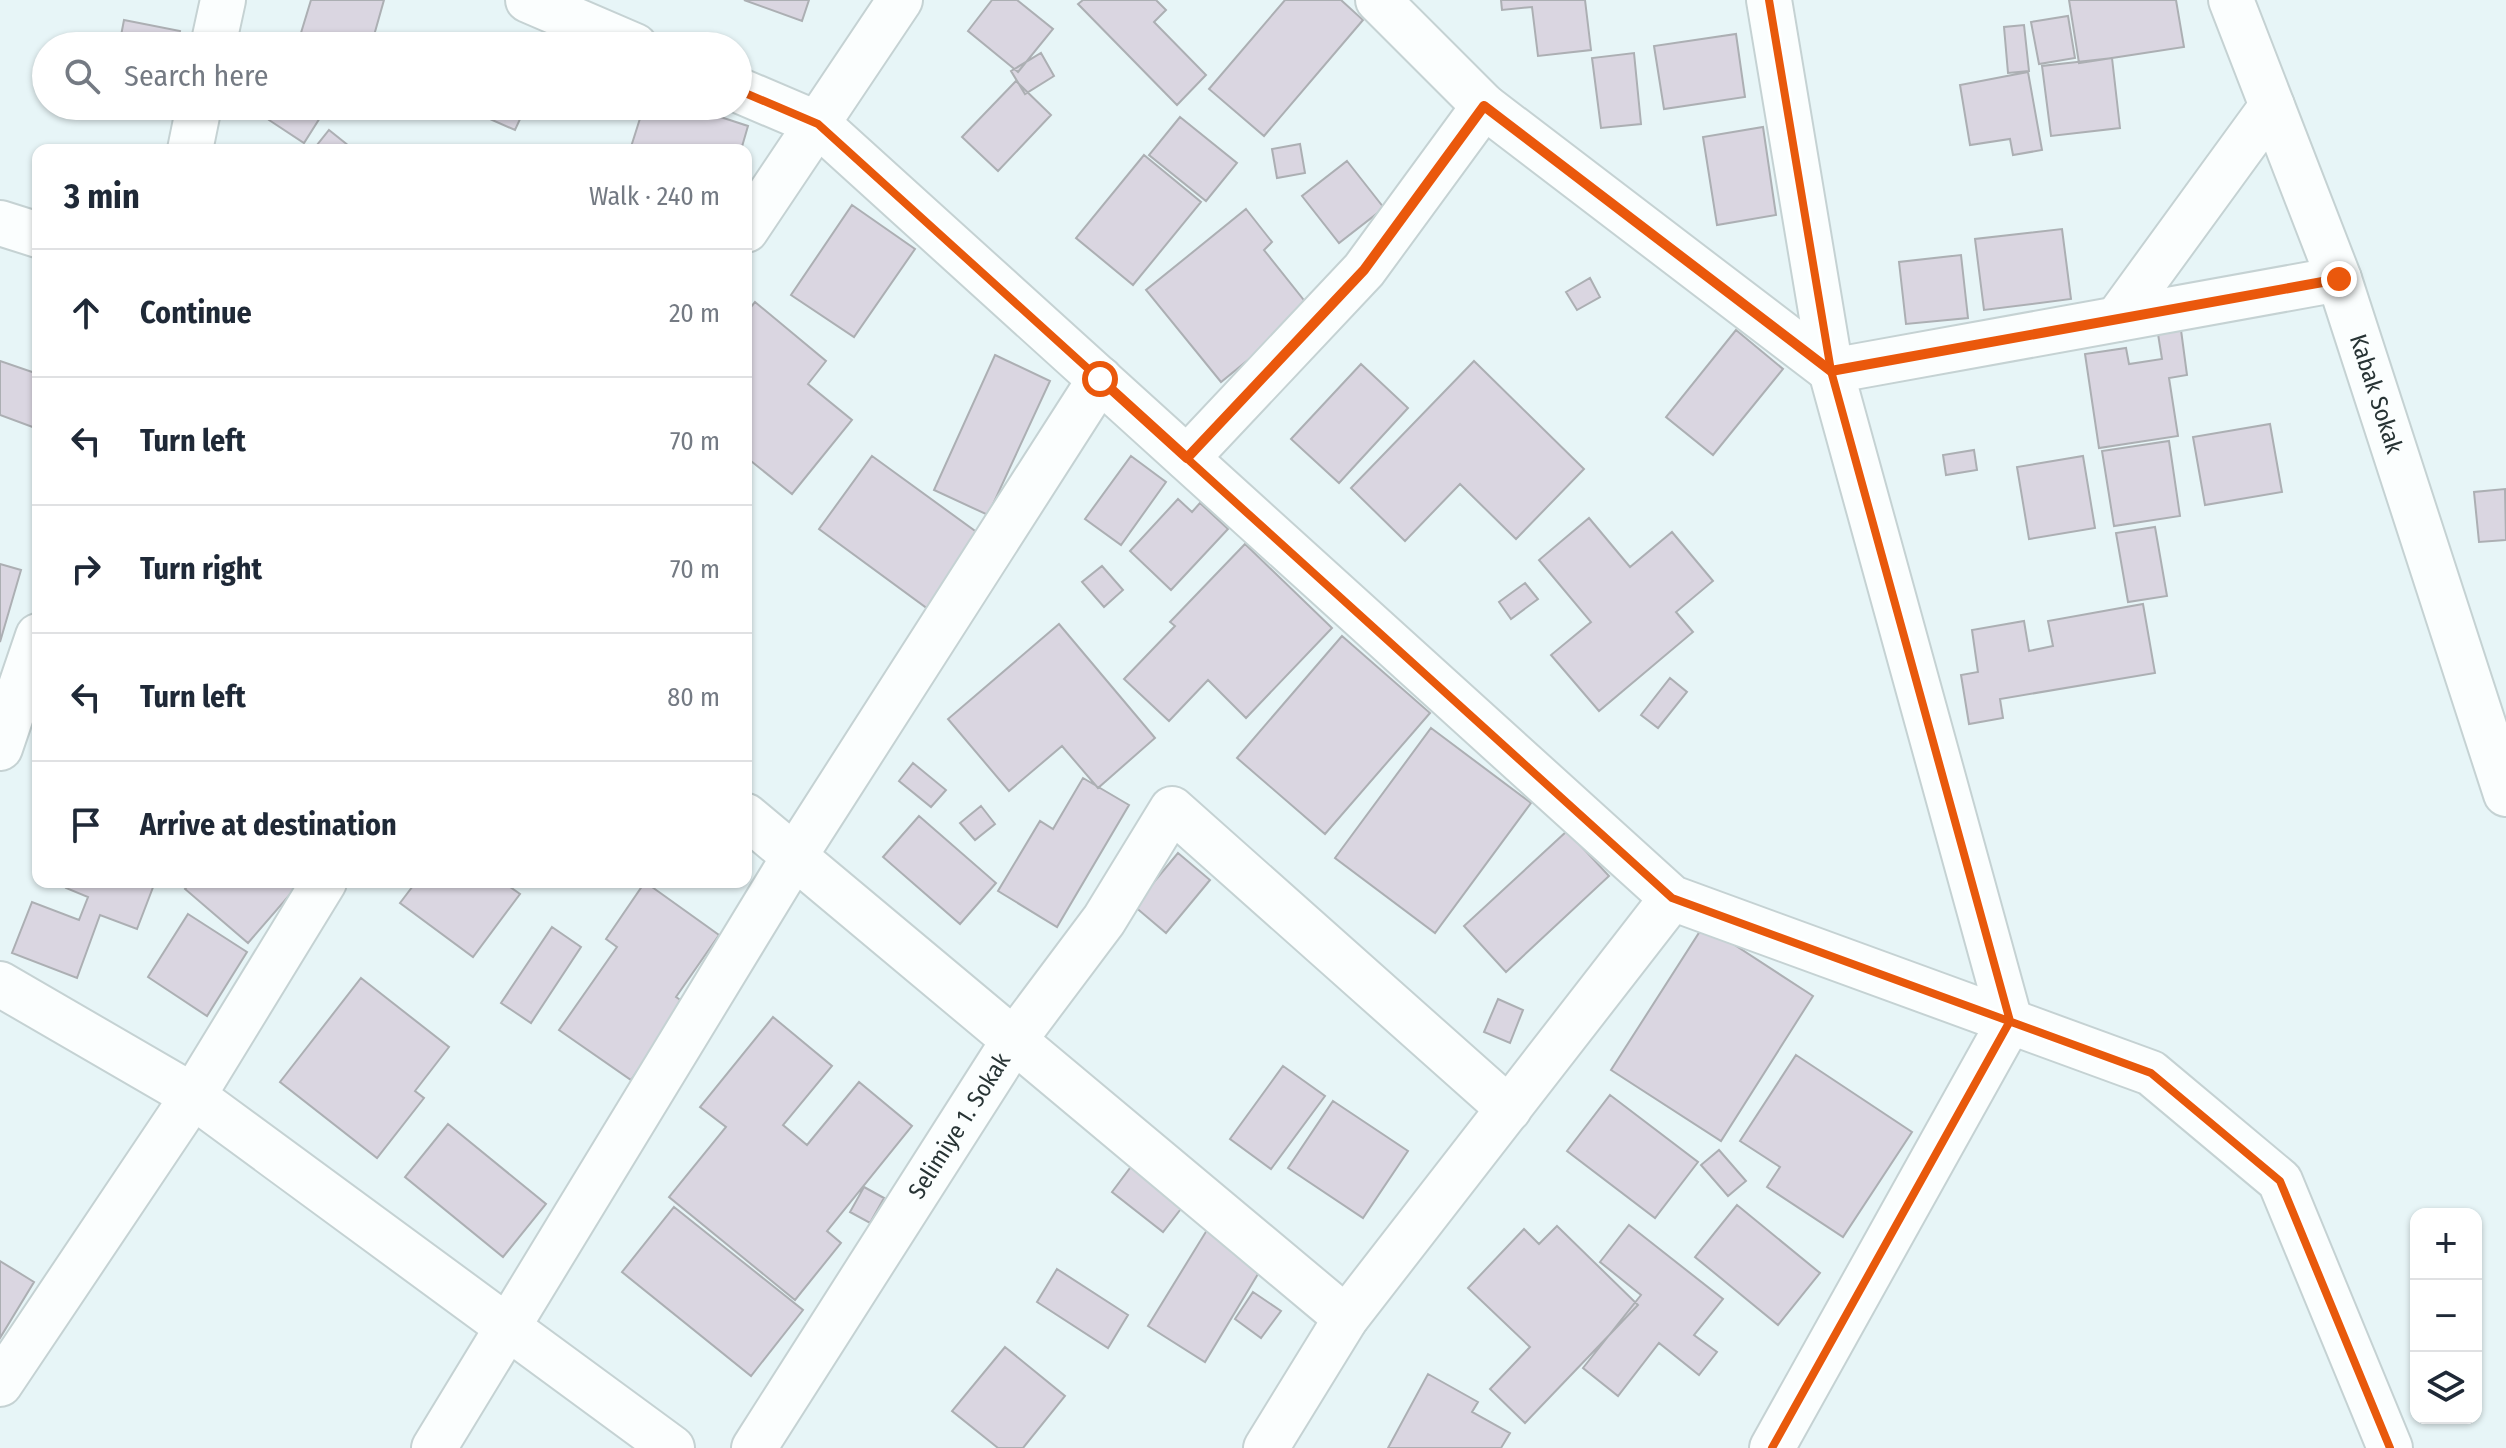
<!DOCTYPE html>
<html lang="en">
<head>
<meta charset="utf-8">
<style>
	body { margin:0; font-family:"Fira Sans Condensed",sans-serif; background:#f6f6f7; color:#1f2937 }
	.controls { position:absolute; right:24px; bottom:24px; display:grid; overflow:hidden; border-radius:16px; box-shadow:0 2px 6px #0004 }
	.controls button { width:72px; height:72px; display:grid; place-items:center; padding:0; border:0; border-bottom:2px solid #e0e1e3; background:#fff; color:#1f2937; font:40px sans-serif }
	.stop { position:absolute; width:24px; height:24px; margin:-18px; border:6px solid #ea580c; border-radius:50%; background:#fff }
	.stop.end { background:#ea580c; border-color:#fff; box-shadow:0 2px 8px #0008 }
	.list { margin:0; padding:0; list-style:none }
	h2 { display:flex; justify-content:space-between; align-items:center; height:104px; margin:0; padding:0 32px; font-size:34px }
	h2 small { font-size:26px; font-weight:400; color:#747a83 }
	.list li { display:grid; grid-template-columns:52px 1fr auto; gap:24px; align-items:center; box-sizing:border-box; height:128px; padding:0 32px; border-top:2px solid #e0e1e3 }
	.list b { display:block; font-size:30px; white-space:nowrap }
	.list em { font-size:26px; font-style:normal; color:#747a83 }
	.icon { flex:none; width:44px; height:44px; fill:none; stroke:currentColor; stroke-width:2; stroke-linecap:round; stroke-linejoin:round }
	.map { position:relative; flex:none; width:2506px; height:1448px; overflow:hidden }
	.search { position:absolute; background:#fff; box-shadow:0 2px 6px #0004; left:32px; top:32px; width:720px; height:88px; display:flex; align-items:center; gap:20px; box-sizing:border-box; padding:0 28px; border-radius:44px; color:#747a83; font-size:30px }
	.panel { position:absolute; background:#fff; box-shadow:0 2px 6px #0004; left:32px; top:144px; width:720px; height:744px; border-radius:16px }
	.map>svg:first-child { display:block }
	.building { fill:#dad6e1; stroke:#acafb3; stroke-width:2 }
	.lines { fill:none; stroke-linecap:round; stroke-linejoin:round }
	.minor-casing { stroke:#c5d2d3; stroke-width:48 }
	.tertiary-casing { stroke:#c5d2d3; stroke-width:48 }
	.minor { stroke:#fbfefe; stroke-width:44 }
	.tertiary { stroke:#fbfefe; stroke-width:44 }
	.cycleway-casing { stroke:#fff; stroke-width:13 }
	.cycleway { stroke:#e8590c; stroke-width:8 }
	.route { stroke:#ea580c; stroke-width:10 }
	.labels { text-anchor:middle; dominant-baseline:central; stroke-width:6; stroke-linejoin:round; paint-order:stroke }
	.street-label { font-size:24px; fill:#273334; stroke:#fff }
</style>
</head>
<body>
<div class="map">
<svg width="2506" height="1448" viewBox="0 0 2506 1448">
	<rect width="100%" height="100%" fill="#e7f5f7"/>
	<path class="building" d="M311,0h73l-13,46h-74z
		M744,0h65l-7,21z
		M992,0h25l36,29 -35,43 -50,-41z
		M1083,0h73l10,10 -12,12 52,53 -29,30 -99,-101z
		M1285,0h56l22,20 -99,116 -55,-47z
		M1501,0h84l6,50 -53,6 -6,-49 -30,3z
		M2069,0h107l8,47 -105,16z
		M2068,16l7,42 -36,6 -8,-42z
		M124,20l56,11 -3,15h-58z
		M2024,25l5,46 -21,2 -4,-46z
		M1736,34l9,63 -81,12 -10,-63z
		M1041,53l13,23 -29,18 -14,-23z
		M1634,53l7,71 -40,4 -9,-70z
		M2112,58l8,70 -69,8 -9,-70z
		M2028,72l14,78 -29,5 -3,-16 -40,6 -10,-60z
		M1016,81l35,34 -53,56 -36,-34z
		M277,106h35l11,7 -19,30 -35,-23z
		M476,106h50l-11,24 -41,-18z
		M644,106h43l61,20 -7,24h-111z
		M1180,117l57,46 -31,38 -57,-46z
		M1763,127l13,88 -59,10 -14,-88z
		M329,130l25,20h-41z
		M1300,144l5,29 -28,5 -5,-29z
		M1144,155l57,47 -68,83 -57,-47z
		M1347,161l37,47 -45,35 -37,-47z
		M852,205l63,44 -61,88 -63,-42z
		M1246,209l26,33 -8,8 47,59 -90,73 -75,-92z
		M2062,229l9,70 -87,11 -9,-71z
		M1961,255l7,63 -62,6 -7,-62z
		M1590,278l10,19 -23,13 -11,-18z
		M755,302l71,59 -18,23 44,36 -60,74 -46,-37v-104l4,-5 -4,-4v-31z
		M1736,330l47,39 -70,86 -47,-38z
		M2181,330l6,45 -18,3 9,58 -79,12 -14,-94 41,-6 3,16 33,-5 -4,-25z
		M995,355l55,26 -62,134 -54,-25z
		M0,361l38,13v55l-38,-14z
		M1474,361l110,108 -68,70 -56,-55 -55,57 -54,-53z
		M1361,364l47,44 -69,75 -48,-44z
		M2270,424l12,68 -77,13 -12,-68z
		M2169,441l11,75 -66,10 -12,-75z
		M1974,450l3,20 -31,5 -3,-20z
		M872,456l110,80 -54,73 -109,-80z
		M1131,456l35,26 -45,63 -36,-26z
		M2083,456l12,72 -66,11 -12,-72z
		M2505,489l1,51 -27,2 -5,-50z
		M1178,499l14,13 8,-9 28,26 -57,61 -41,-39z
		M1589,518l41,49 42,-35 41,49 -37,31 17,20 -94,79 -48,-56 40,-33 -52,-62z
		M2155,527l12,69 -39,6 -12,-69z
		M1245,544l87,84 -86,90 -38,-38 -39,41 -45,-42 51,-53 -5,-4z
		M0,564l21,6 -21,72z
		M1102,566l21,24 -19,17 -22,-25z
		M1525,583l13,16 -27,20 -12,-17z
		M2143,604l12,69 -155,26 3,19 -34,6 -8,-49 17,-3 -6,-42 52,-9 5,30 24,-5 -5,-25z
		M1059,624l96,114 -57,50 -36,-42 -53,45 -61,-72z
		M1342,636l88,77 -105,121 -88,-76z
		M1670,678l17,14 -29,36 -17,-13z
		M1431,728l100,75 -96,130 -100,-75z
		M913,763l33,27 -15,17 -32,-26z
		M1083,778l46,27 -72,122 -59,-36 42,-70 13,8z
		M981,806l14,18 -20,16 -15,-17z
		M919,816l77,67 -36,41 -77,-67z
		M1567,831l42,45 -103,96 -42,-46z
		M1178,853l32,27 -44,53 -32,-27z
		M68,882h87l-18,47 -37,-14 -23,63 -65,-25 20,-51 47,18 9,-23 -22,-9z
		M191,882h108l1,1 -52,60 -63,-54z
		M416,882h87l17,12 -47,63 -73,-54z
		M645,882l74,53 -43,62 9,6 -54,77 -72,-50 58,-83 -11,-8z
		M188,914l59,38 -40,64 -59,-39z
		M1704,925l109,71 -92,145 -110,-71z
		M552,927l29,20 -50,76 -30,-20z
		M361,978l88,69 -34,44 9,7 -47,60 -97,-76z
		M1498,999l25,11 -13,33 -26,-11z
		M773,1017l59,49 -49,59 24,20 52,-63 53,44 -85,105 14,12 -46,57 -126,-103 57,-70 -26,-20z
		M1796,1055l116,77 -69,105 -76,-50 13,-20 -40,-26z
		M1283,1066l42,30 -54,73 -41,-30z
		M1610,1095l88,67 -43,56 -88,-67z
		M1333,1101l75,50 -45,67 -75,-50z
		M448,1124l98,80 -43,53 -98,-80z
		M1719,1150l27,31 -18,15 -27,-31z
		M1136,1160l51,41 -24,31 -51,-40z
		M864,1187l20,11 -14,25 -20,-11z
		M1737,1205l83,68 -42,52 -83,-68z
		M674,1207l129,103 -52,66 -129,-104z
		M1629,1225l94,74 -29,36 23,17 -18,23 -40,-32 -41,53 -35,-28 58,-73 -41,-33z
		M1557,1226l81,79 -113,118 -35,-34 40,-42 -62,-59 56,-59 15,15z
		M1207,1230l57,34 -59,98 -57,-36z
		M0,1261l34,21 -34,56z
		M1057,1269l71,46 -20,33 -71,-46z
		M1253,1292l28,19 -20,27 -26,-19z
		M1005,1347l60,49 -42,52h-25l-46,-37z
		M1428,1374l50,28 -6,10 38,21 -9,15h-113z"/>
	<g class="lines">
		<g class="minor-casing">
			<g id="minor">
				<path d="M528,0l107,46"/>
				<path d="M1378,0l106,106 347,265 508,-92"/>
				<path d="M1769,0l62,371 179,650 -238,427"/>
				<path id="s1" d="M2231,0l108,279 167,515"/>
				<path d="M738,90l80,34 854,774 479,175 129,108 110,267"/>
				<path d="M0,223l38,12"/>
				<path d="M746,230l154,-230"/>
				<path d="M2117,319l155,-213"/>
				<path d="M1187,458l177,-188 120,-164"/>
				<path d="M746,816l600,502"/>
				<path d="M0,984l193,112 479,352"/>
				<path d="M0,1384l193,-288 131,-214"/>
				<path d="M434,1448l360,-591 306,-478"/>
				<path id="s2" d="M754,1448l260,-408 90,-120 68,-111 337,300"/>
				<path d="M1266,1448l80,-130 326,-420"/>
			</g>
		</g>
		<g class="tertiary-casing">
			<path id="tertiary" d="M213,46l10,-46
				M190,150l9,-44
				M0,748l38,-112"/>
		</g>
		<use href="#minor" class="minor"/>
		<use href="#tertiary" class="tertiary"/>
		<g class="cycleway-casing">
			<path id="cycleway" d="M1769,0l62,371 179,650 -238,427
				M738,90l80,34 854,774 479,175 129,108 110,267"/>
		</g>
		<use href="#cycleway" class="cycleway"/>
	</g>
	<g class="lines">
		<path class="route" d="M1100,379l87,79 177,-188 120,-164 347,265 508,-92"/>
	</g>
	<g class="labels">
		<g class="street-label">
			<text stroke="none"><textPath href="#s1" startOffset="420">Kabak Sokak</textPath></text>
			<text stroke="none"><textPath href="#s2" startOffset="382">Selimiye 1. Sokak</textPath></text>
		</g>
	</g>
</svg>
<div class="controls">
<button>+</button>
<button>−</button>
<button><svg class="icon" aria-label="layers" viewBox="0 0 24 24"><path d="M12 4l9 5-9 5-9-5zM3 14l9 5 9-5"/></svg></button>
</div>
<div class="stop" style="left:1100px;top:379px"></div>
<div class="stop end" style="left:2339px;top:279px"></div>
<div class="search"><svg class="icon" aria-label="search" viewBox="0 0 24 24"><circle cx="10" cy="10" r="6"/><path d="M15 15l6 6"/></svg>Search here</div>
<section class="panel">
<h2>3 min<small>Walk · 240 m</small></h2>
<ul class="list">
<li><svg class="icon" aria-label="ahead" viewBox="0 0 24 24"><path d="M12 20V5M6 11l6-6 6 6"/></svg><div><b>Continue</b></div><em>20 m</em></li>
<li><svg class="icon" aria-label="left" viewBox="0 0 24 24"><path d="M17 20v-9H6M10 6l-5 5 5 5"/></svg><div><b>Turn left</b></div><em>70 m</em></li>
<li><svg class="icon" aria-label="right" viewBox="0 0 24 24"><path d="M7 20v-9h11M14 6l5 5-5 5"/></svg><div><b>Turn right</b></div><em>70 m</em></li>
<li><svg class="icon" aria-label="left" viewBox="0 0 24 24"><path d="M17 20v-9H6M10 6l-5 5 5 5"/></svg><div><b>Turn left</b></div><em>80 m</em></li>
<li><svg class="icon" aria-label="arrive" viewBox="0 0 24 24"><path d="M6 21V4h12l-3 4 3 4H6"/></svg><div><b>Arrive at destination</b></div></li>
</ul>
</section>
</div>
</body>
</html>
